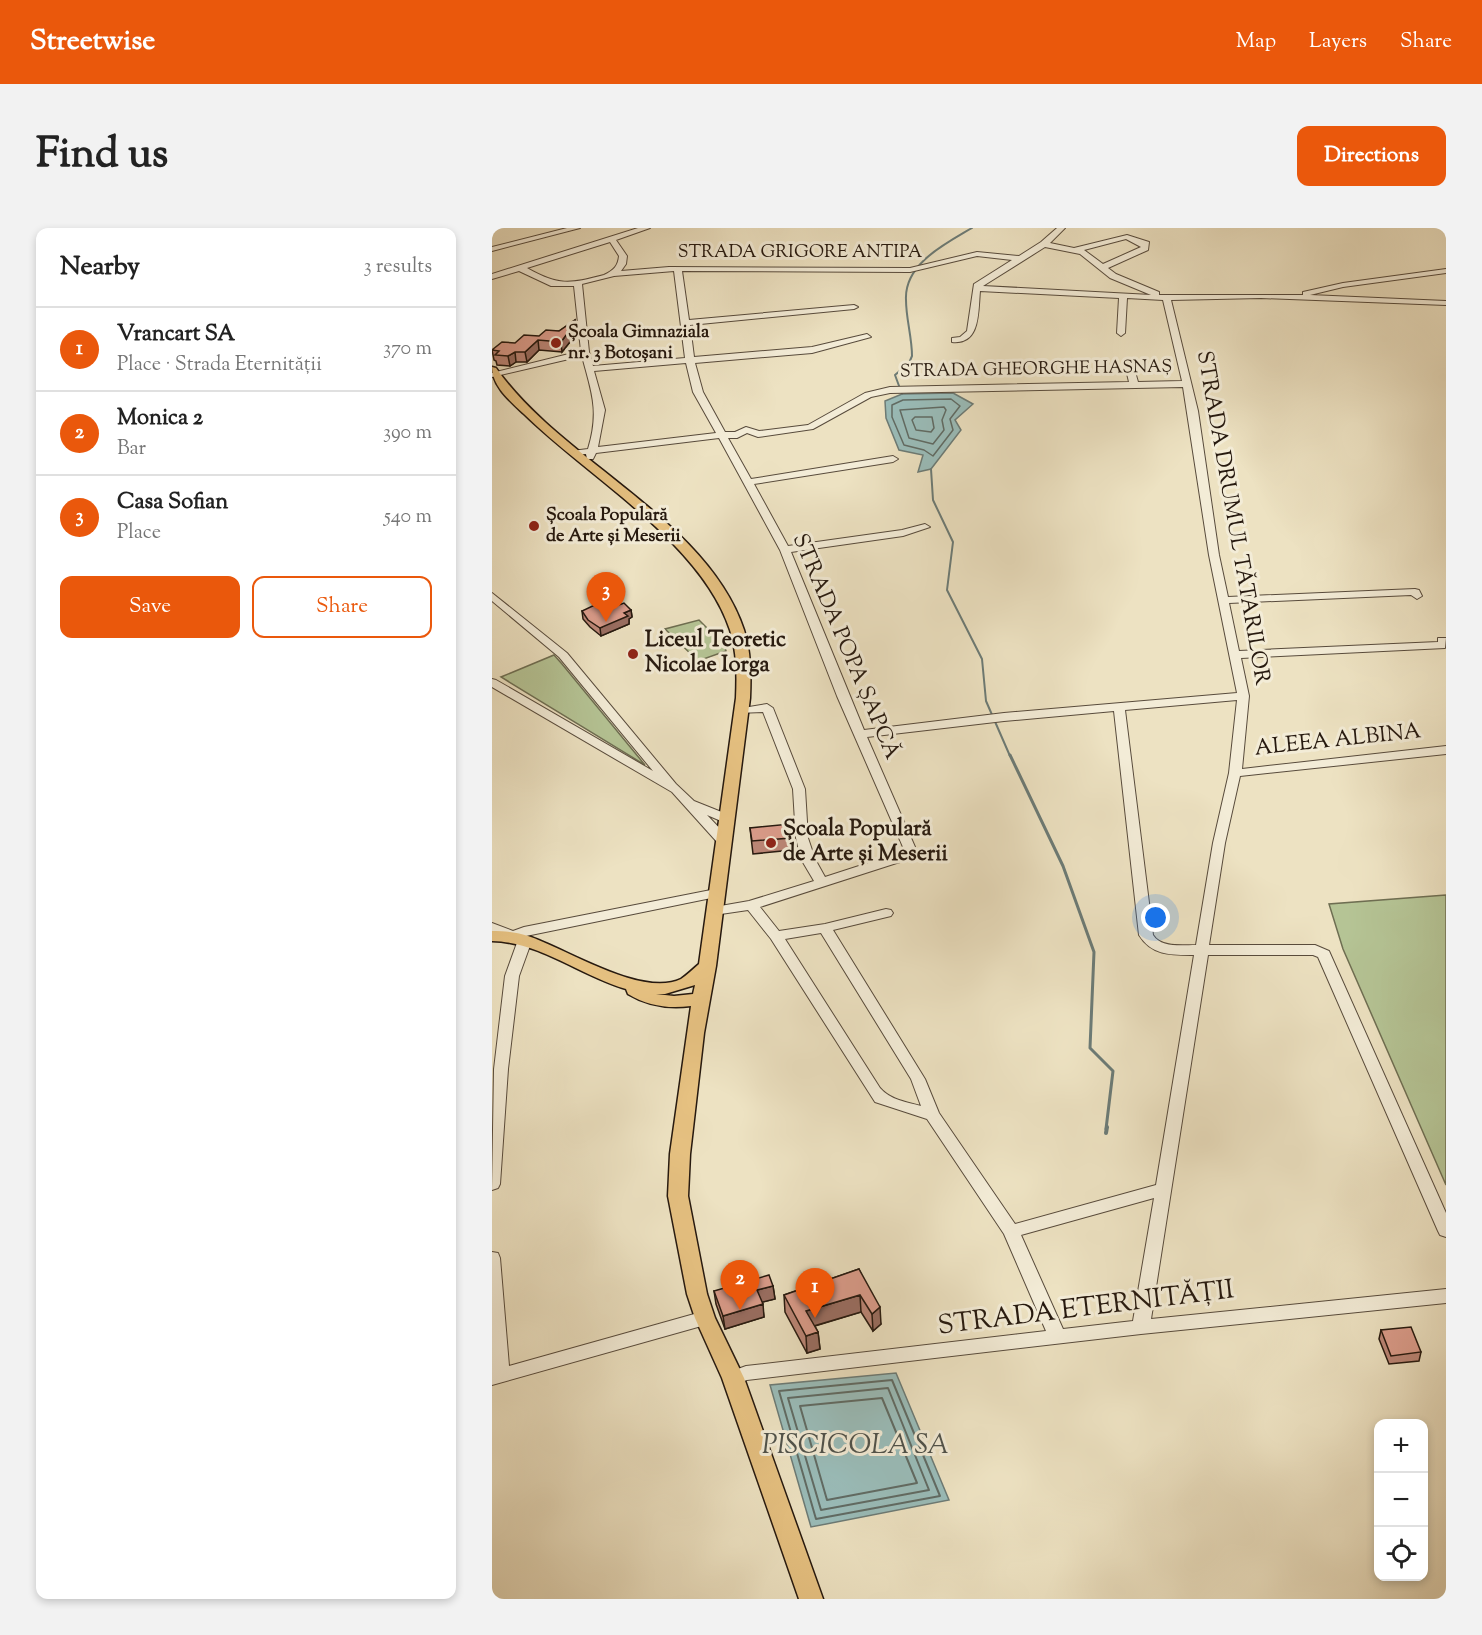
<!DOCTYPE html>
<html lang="en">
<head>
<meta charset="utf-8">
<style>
	body { margin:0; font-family:"Sorts Mill Goudy",serif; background:#f2f2f2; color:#222 }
	.controls { position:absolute; right:18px; bottom:18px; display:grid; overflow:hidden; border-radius:12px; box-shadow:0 3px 9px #0003 }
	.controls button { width:54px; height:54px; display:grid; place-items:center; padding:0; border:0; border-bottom:2px solid #e0e0e0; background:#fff; color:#222; font:30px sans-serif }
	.you { position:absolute; left:664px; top:690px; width:21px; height:21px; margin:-15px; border:4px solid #fff; border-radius:50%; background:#1a73e8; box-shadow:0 0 0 9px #1a73e833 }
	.badge { display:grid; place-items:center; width:39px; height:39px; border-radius:50%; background:#ea580c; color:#fff; font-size:20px; font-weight:700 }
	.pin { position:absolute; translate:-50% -50px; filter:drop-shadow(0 2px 3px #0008) }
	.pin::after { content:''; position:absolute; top:32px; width:21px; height:18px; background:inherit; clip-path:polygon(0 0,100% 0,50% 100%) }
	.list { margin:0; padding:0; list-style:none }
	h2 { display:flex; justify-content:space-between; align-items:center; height:78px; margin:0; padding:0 24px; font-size:26px }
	h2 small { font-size:20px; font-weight:400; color:#767676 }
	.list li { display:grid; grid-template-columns:39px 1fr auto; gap:18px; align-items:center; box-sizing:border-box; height:84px; padding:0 24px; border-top:2px solid #e0e0e0 }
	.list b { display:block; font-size:22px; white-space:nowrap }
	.list p { margin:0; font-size:20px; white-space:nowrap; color:#767676 }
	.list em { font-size:20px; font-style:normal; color:#767676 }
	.actions { display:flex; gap:12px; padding:18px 24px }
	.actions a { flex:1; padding:14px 0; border:2px solid #ea580c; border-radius:12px; text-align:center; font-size:21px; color:#ea580c }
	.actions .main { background:#ea580c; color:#fff }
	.icon { flex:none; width:33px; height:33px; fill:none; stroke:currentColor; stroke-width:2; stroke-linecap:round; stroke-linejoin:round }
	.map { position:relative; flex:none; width:954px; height:1371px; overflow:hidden; border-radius:12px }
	header { display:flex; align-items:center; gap:36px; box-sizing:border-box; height:84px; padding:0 30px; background:#ea580c; color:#fff }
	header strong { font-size:28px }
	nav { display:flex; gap:33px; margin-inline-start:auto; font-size:21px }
	.intro { display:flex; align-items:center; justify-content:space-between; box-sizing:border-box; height:144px; padding:0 36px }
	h1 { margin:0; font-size:42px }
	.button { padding:15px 27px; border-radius:12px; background:#ea580c; color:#fff; font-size:21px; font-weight:700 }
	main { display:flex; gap:36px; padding:0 36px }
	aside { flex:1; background:#fff; border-radius:12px; box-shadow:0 3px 9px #0003 }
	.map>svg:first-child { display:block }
	.green { fill:#b5c495; stroke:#6e6e52; stroke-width:1.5 }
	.water { fill:#9abdba; stroke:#6c7b76; stroke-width:1.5 }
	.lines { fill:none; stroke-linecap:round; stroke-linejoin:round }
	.shore-far1 { stroke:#606b64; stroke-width:1.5 }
	.shore { stroke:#606b64; stroke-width:2 }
	.stream-far2 { stroke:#6c7b76; stroke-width:2 }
	.stream-far1 { stroke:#6c7b76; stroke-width:3 }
	.stream { stroke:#6c7b76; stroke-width:4 }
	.minor-casing { stroke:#584b3c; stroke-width:2 }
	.major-casing { stroke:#26190f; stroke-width:3 }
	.minor { fill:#f3ecd7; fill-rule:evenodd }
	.major { fill:#e6c181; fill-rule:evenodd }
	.wall { fill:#bd8778; stroke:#26190f; stroke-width:1.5 }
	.shaded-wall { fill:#9a6e62; stroke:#26190f; stroke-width:1.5 }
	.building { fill:#dc9d8c; stroke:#26190f; stroke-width:1.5 }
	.poi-dot { fill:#8f2418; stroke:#f3ecd7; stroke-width:2 }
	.labels { text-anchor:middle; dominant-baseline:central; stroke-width:6; stroke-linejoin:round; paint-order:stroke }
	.far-street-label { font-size:18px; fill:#26190f; stroke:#f3ecd7 }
	.far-poi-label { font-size:18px; font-weight:bold; fill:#26190f; stroke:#f3ecd7; text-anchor:start }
	.street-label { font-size:22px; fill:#26190f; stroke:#f3ecd7 }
	.poi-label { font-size:22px; font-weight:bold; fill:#26190f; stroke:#f3ecd7; text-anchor:start }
	.near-street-label { font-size:27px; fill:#26190f; stroke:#f3ecd7 }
	.near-water-label { font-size:28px; font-style:italic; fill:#4f524b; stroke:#f3ecd7 }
</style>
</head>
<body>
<header>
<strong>Streetwise</strong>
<nav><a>Map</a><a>Layers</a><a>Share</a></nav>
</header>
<div class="intro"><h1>Find us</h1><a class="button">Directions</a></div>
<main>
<aside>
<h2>Nearby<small>3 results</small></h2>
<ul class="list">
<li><span class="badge">1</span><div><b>Vrancart SA</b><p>Place · Strada Eternității</p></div><em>370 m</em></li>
<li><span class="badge">2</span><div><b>Monica 2</b><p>Bar</p></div><em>390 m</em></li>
<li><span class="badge">3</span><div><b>Casa Sofian</b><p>Place</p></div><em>540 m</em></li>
</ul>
<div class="actions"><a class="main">Save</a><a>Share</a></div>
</aside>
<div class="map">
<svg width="954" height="1371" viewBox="0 0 954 1371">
	<rect width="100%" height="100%" fill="#ede2c2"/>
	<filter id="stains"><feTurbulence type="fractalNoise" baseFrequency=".00333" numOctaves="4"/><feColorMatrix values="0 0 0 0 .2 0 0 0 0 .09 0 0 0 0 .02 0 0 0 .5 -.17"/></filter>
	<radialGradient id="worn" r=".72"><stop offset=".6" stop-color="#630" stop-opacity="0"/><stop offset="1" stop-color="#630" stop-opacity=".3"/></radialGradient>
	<path class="green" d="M207,392l26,26 1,5 -28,10 -33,-32z
		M62,427l8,9 83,101 -144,-88z
		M954,667v290l-103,-236 -14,-45z"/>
	<path class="water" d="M461,165l20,11 -18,16 6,10 -30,39 -13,3 5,-17 -24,-5 -13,-32 -1,-17 17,-7z
		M404,1145l53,127 -138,27 -41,-142z"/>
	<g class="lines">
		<path class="shore-far1" d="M459,171l9,7 -10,13 3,11 -20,26 -9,-6 -20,-5 -12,-28v-12l11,-5z
			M452,179l2,3 -4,10 2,10 -11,14 -24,-6 -9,-28z
			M423,189h17l2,11 -3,4 -15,-2 -4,-10z"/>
		<path class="shore" d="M400,1152l48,116 -124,23 -37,-128z
			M396,1160l41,102 -108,20 -33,-112z
			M390,1170l35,85 -90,17 -27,-94z"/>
		<path class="stream-far2" d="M410,166l-7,-19 14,-12 3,-7c0,-19 -6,-37 -6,-56 -2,-36 39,-56 66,-72
			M439,241l2,31 20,42 -6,48 35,69 4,42 24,55"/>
		<path class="stream-far1" d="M518,527l53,111 31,86 -4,96 23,23 -7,58"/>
		<path class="stream" d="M614,905l1,-6"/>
		<g class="minor-casing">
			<path id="minor" d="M75,0h13l-88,23v-4z
				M146,0h12l-34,12 11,16 -1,8 -5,7 48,-4 241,1 67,-16 42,4 22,-14 16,-14h8l-15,15 24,5 53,-13 22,7 -1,8 -40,18 8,6 43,18v3h144v-3l40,-9 103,-14v4l-103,14 -33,8 136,6v4l-185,-7 -90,2 27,111 21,144 9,42 187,-8 4,1 3,6 -5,3 -6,-4 -182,8 10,48 199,-9v-4h8l-1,10 -204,10 8,38 -7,73 204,-23v8l-206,22 -15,67 -16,102h106l14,6 117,262v24l-6,-2 -2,-4 -120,-274 -5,-2h-105l-57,364 295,-30v14l-305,31 -394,46 -14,5 -6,-2 -3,-5 3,-5 19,-7 300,-35 -42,-97 -77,-115 -52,-17 -104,-163 -23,-29 -34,5 -7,-4 2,-3 40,-7 65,-20 -13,-22 -5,-21 -3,-49 -30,-77 -26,1 -2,-2 2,-2 30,-5 6,4 32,81 3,49 7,21 10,18 71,-23 7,-7 -66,-151 -57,-146 -61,-112 -123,15 -3,6h-6l-1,-5 -14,1v-4l16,-2c12,-39 3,-58 -6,-93l-90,21v-4l89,-22 -7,-65h-23l-32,-15 -27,8v-5zM634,11l15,8 -38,17 -19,-14zM118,14l9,14c-1,10 -5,14 -15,19 -35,9 -45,11 -77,-7zM553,19l35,7 30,24 41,17 -168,-9zM485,28l35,4 -38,24 -7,47 -7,6 -8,1v4c29,3 26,-31 28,-51l139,7 -2,35 4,3 4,-3 2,-35 36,2 19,81 -44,1 -6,-21 -4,-3 -4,3 5,21 -239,5 -25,6 -57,32 -49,6 -13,-4 -11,5h-10l-22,-40 -8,-29 117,-10 59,-16 -4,-3 -55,13 -118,10 -4,-32 164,-16 4,-2 -4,-2 -165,15 -7,-49 228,1zM182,43l11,87 -92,8 -4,-14 -7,-68 32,-8zM194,135l7,29 23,41 -118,14 7,-37 -11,-39zM691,159l26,168 28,138 -233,20 -140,17 -73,-178 112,-16 27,-9 -5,-3 -23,6 -114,16 -34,-62 139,-22 5,-3 -5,-3 -142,23 -23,-41h9l10,-5 11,4 55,-8 58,-32 19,-4zM745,472l-8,73 -16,70 -17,102c-14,0 -35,3 -43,-10l-28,-225zM622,483l25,224c13,21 33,20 55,20l-38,230 -141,39 -76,-111 -14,-34 -92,-149 58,-14 2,-3 -2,-3 -5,-1 -61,15 -46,7 -19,-24 146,-47 6,-4 3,-9 -48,-110 137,-16zM329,705l90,146 10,27c-14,-4 -31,-6 -41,-18l-95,-149zM662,970l-21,123 -70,8 -42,-94z
				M0,365l75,60 109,131 18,17 35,14 2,3 -2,3h-8l-14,-6 20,21 1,3 -1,3h-10l-45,-50 -180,-105v-8l4,1 157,91 -94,-114 -67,-56z
				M224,661l7,4 -2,3 -195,40 6,4 -13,36 -11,93 -8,115 -2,4 -6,2 2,-121 11,-93 13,-36h-10l-16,-8v-9l21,8 11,-4z
				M0,1024l6,1 2,5 9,108 196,-55 6,2 2,5 -2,5 -6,2 -213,60z"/>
		</g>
		<g class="major-casing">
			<path id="major" d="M0,139l4,1c65,93 211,151 248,262 7,22 7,45 6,68l-34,268 -12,67 -14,121 -2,42 19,98 8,24 29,60 79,221h-24l-77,-221 -27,-60 -8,-24 -19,-98 2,-42 21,-148c-23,3 -43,0 -63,-12l-2,-5c-45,-13 -86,-47 -134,-48v-10c13,0 24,1 36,5 39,13 114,62 153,43 6,-4 12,-10 18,-15l37,-266c1,-23 1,-46 -6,-68 -29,-88 -142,-153 -206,-216 -14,-13 -32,-28 -32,-47zM203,757l-2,9 -19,2 -18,-2h9z"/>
		</g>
		<use href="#minor" class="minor"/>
		<use href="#major" class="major"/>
	</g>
	<path class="wall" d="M83,92l2,13 -15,19 -23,-2 -12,12h-11l-6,4 -13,-1 -1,-4 -2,-1 -2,-10 67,-19z
		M124,378l15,4 1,7 -3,2v5l-28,12 -11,-9 -7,-8 -1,-8z
		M258,600l41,10 1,12 -39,4z
		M367,1041l22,55 -8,7 -12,-19 -46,14 3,6 2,17 -13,4 -22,-41 -1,-17z
		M281,1058l2,13 -13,3 2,15 -39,12 -9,-25 -2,-13z
		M889,1102l40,22 -2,9 -30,3 -10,-25z"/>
	<path class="shaded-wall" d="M83,95l2,10 -15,19 -1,-10z
		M46,112l1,10 -12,12 -2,-10z
		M23,124l1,10 -6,4 -2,-10z
		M139,382l1,7 -3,2v5l-28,12 -1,-8 24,-15z
		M281,1058l2,13 -16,4 -2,-13z
		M368,1067l1,17 -54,16 -1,-17z
		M271,1076l1,13 -39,12 -2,-13z
		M388,1079l1,17 -8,7 -1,-17z
		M326,1104l2,17 -13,4 -1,-17z"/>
	<path class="building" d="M83,92v3l-14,19 -23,-2 -13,12h-10l-7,4 -13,-1 4,-4 -7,-1 10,-8 13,1 9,-8 15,1 7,-6 13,1z
		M120,373l4,5 8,-3 7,7 -7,3 4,3 -28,12 -12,-8 -6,-9 19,-9z
		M298,596l1,14 -39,3 -2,-13z
		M367,1041l21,38 -8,7 -12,-19 -54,16 12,21 -12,4 -22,-41z
		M277,1047l4,11 -16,4 6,14 -40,12 -9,-25z
		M919,1099l10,25 -30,4 -10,-26z"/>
	<g class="poi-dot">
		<circle cx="64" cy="115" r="6"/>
		<circle cx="42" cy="298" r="6"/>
		<circle cx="141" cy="426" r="6"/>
		<circle cx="279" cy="615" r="6"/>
	</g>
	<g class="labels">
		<g class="far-street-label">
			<text x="308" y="25">STRADA GRIGORE ANTIPA</text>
			<text transform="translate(544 142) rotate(-1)">STRADA GHEORGHE HASNAȘ</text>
		</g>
		<g class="far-poi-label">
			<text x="76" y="105">Școala Gimnaziala<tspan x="76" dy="21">nr. 3 Botoșani</tspan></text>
			<text x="54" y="288">Școala Populară<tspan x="54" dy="21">de Arte și Meserii</tspan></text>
		</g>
		<g class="street-label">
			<text transform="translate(740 290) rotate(80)">STRADA DRUMUL TĂTARILOR</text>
			<text transform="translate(353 419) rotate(67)">STRADA POPA ȘAPCĂ</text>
			<text transform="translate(846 513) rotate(-6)">ALEEA ALBINA</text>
		</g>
		<g class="poi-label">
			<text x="153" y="413">Liceul Teoretic<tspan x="153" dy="25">Nicolae Iorga</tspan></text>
			<text x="291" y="602">Şcoala Populară<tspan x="291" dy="25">de Arte şi Meserii</tspan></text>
		</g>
		<g class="near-street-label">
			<text transform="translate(594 1081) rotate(-7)">STRADA ETERNITĂȚII</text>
		</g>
		<g class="near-water-label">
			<text x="363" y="1218">PISCICOLA SA</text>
		</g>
	</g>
	<rect width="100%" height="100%" filter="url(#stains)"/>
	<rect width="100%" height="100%" fill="url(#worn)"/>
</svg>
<div class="controls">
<button>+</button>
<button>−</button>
<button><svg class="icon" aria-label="locate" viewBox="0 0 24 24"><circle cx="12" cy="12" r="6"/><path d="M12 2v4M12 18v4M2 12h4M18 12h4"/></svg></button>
</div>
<div class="you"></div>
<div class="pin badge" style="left:323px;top:1090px">1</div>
<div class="pin badge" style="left:248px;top:1082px">2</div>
<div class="pin badge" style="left:114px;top:394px">3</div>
</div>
</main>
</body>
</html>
